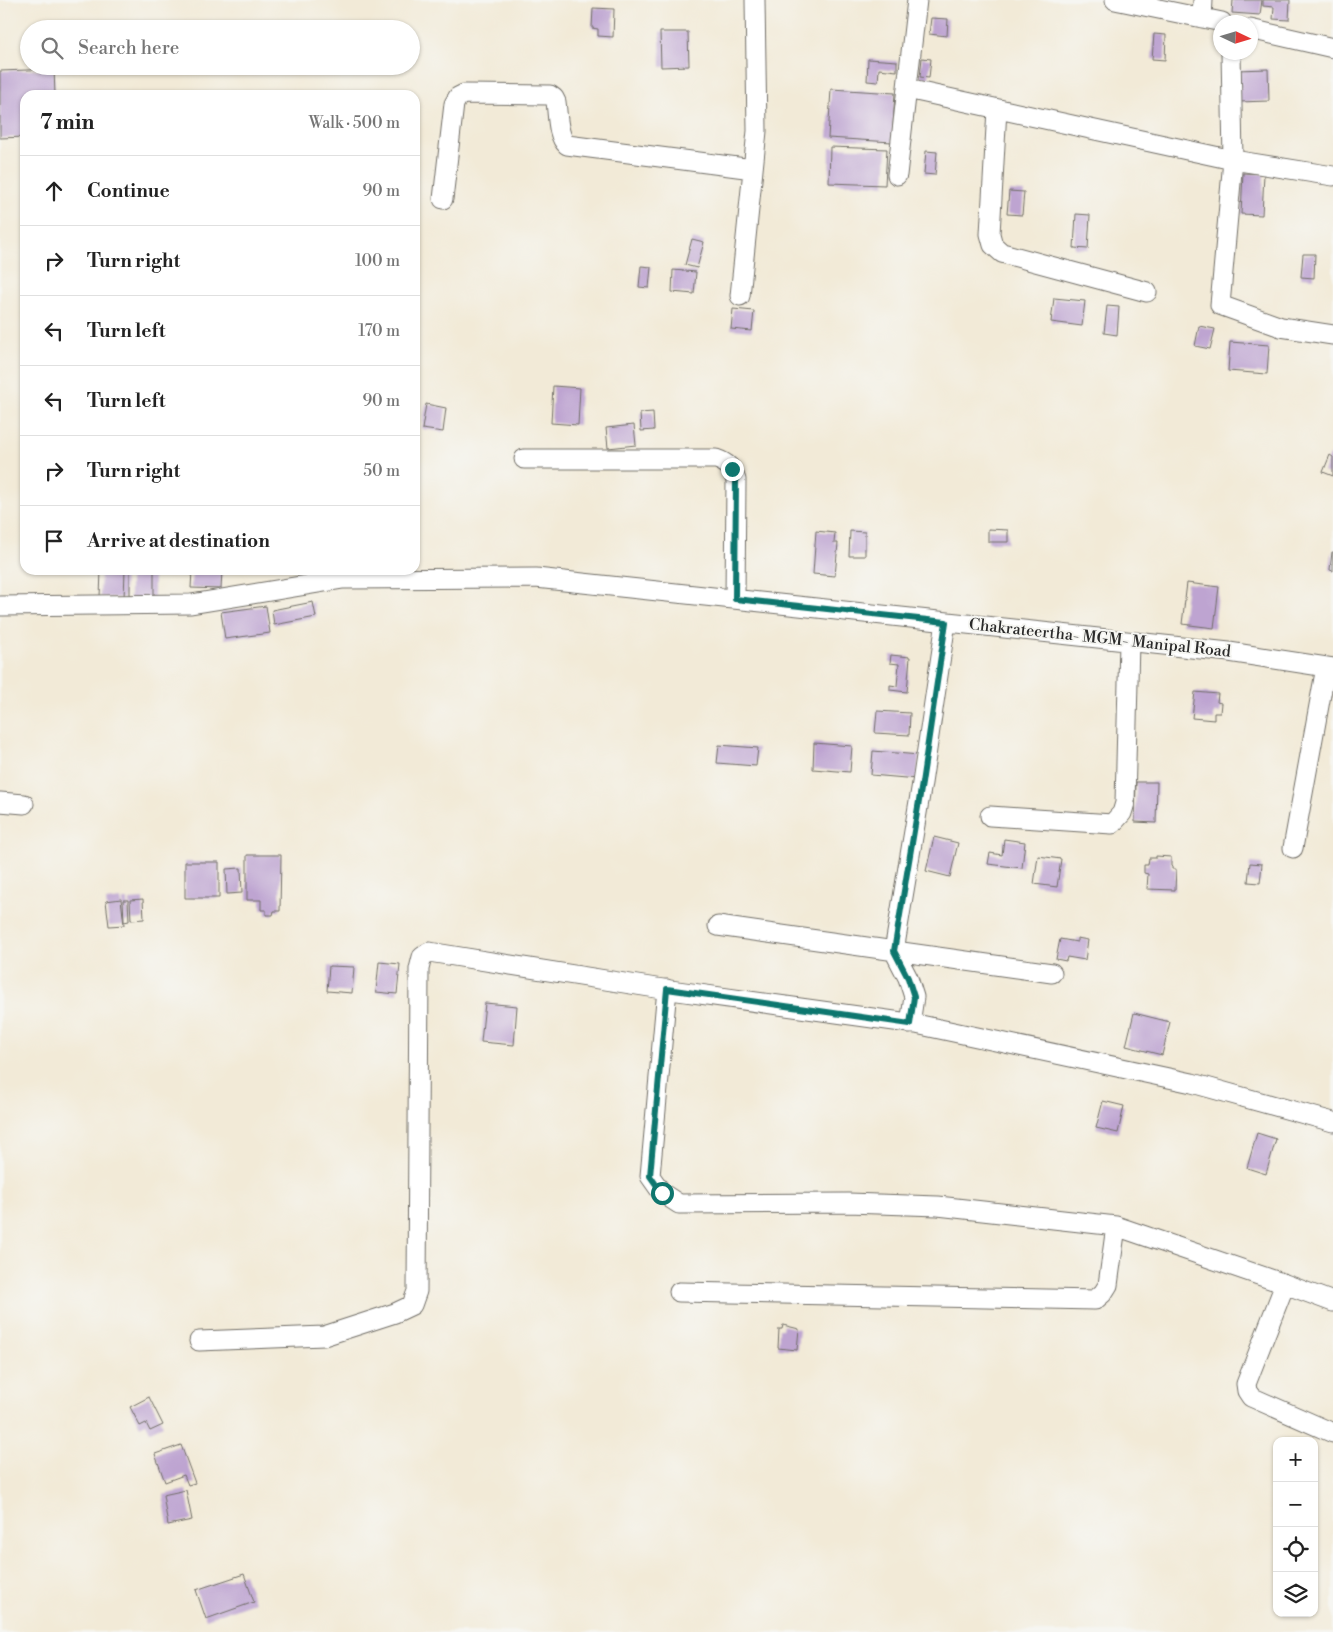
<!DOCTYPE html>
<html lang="en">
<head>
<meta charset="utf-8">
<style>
	body { margin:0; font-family:"Libre Bodoni",serif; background:#f6f6f6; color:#222 }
	.controls { position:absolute; right:15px; bottom:15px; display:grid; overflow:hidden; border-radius:10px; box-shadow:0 1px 4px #0004 }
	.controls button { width:45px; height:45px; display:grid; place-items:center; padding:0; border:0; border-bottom:1px solid #e0e0e0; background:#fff; color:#222; font:25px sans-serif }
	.compass { position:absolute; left:1213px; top:15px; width:45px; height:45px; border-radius:50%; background:#fff; box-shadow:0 1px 4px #0004; rotate:94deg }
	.stop { position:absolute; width:15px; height:15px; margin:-11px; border:4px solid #0f766e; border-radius:50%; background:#fff }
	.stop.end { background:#0f766e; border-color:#fff; box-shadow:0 1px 5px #0008 }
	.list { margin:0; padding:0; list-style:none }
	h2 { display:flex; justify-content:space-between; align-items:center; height:65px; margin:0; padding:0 20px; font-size:21px }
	h2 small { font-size:16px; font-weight:400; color:#767676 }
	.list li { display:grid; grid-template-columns:32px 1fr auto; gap:15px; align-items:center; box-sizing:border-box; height:70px; padding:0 20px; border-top:1px solid #e0e0e0 }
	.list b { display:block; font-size:19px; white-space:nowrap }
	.list em { font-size:16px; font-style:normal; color:#767676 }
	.icon { flex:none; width:28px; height:28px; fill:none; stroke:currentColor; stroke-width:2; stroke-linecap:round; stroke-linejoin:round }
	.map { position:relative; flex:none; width:1333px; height:1632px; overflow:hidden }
	.search { position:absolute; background:#fff; box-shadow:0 1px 4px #0004; left:20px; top:20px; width:400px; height:55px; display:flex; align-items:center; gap:12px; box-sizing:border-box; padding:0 18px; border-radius:28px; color:#767676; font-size:19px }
	.panel { position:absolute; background:#fff; box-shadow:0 1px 4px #0004; left:20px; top:90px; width:400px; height:485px; border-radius:15px }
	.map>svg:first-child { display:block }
	.building { fill:#bea4d1 }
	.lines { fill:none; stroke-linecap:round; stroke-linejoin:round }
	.street-casing { stroke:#716e67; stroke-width:21 }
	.street { stroke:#fff; stroke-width:19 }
	.route { stroke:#0f766e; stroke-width:6 }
	.labels { text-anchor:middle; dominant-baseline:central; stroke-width:4; stroke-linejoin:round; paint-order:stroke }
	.street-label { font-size:16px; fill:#2b2b2b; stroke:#f6f6f2 }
</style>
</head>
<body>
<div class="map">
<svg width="1333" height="1632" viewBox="0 0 1333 1632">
	<rect width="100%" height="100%" fill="#f6f6f2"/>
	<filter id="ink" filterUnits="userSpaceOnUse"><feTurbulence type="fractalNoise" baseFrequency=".02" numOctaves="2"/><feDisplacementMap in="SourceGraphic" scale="10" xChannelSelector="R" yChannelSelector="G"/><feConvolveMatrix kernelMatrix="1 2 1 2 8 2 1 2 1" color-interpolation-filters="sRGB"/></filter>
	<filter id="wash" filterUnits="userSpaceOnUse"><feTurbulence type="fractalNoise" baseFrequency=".0096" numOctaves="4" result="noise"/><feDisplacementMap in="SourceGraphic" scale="20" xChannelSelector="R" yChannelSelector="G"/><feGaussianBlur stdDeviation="1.12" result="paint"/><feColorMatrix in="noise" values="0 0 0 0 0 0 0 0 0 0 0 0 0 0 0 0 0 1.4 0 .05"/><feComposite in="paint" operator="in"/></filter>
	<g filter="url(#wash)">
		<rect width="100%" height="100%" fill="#f2ead7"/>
		<g id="blocks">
			<path class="building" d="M1233,0h29l-2,15 -28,-2z
				M1263,0h27l-1,20 -16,-1 1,-12 -11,-1z
				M593,8l21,1 -1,28 -15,-1v-7l-6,-1z
				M931,18l17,1 -1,17 -18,-2z
				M660,32h28l1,34 -28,1z
				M1154,34l12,1 -1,25 -13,-1z
				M922,58l9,1 -2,19 -9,-1z
				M868,59l29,2v10l-18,-2 -1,13 -11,-1z
				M54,69l1,26h-30v42l-25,1v-67z
				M1268,69l1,32 -31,1 -1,-32z
				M831,89l64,4 -3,49 -64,-4z
				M830,147l57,2 -2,36 -56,-2z
				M926,151l11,1 -2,23 -11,-1z
				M1243,173l21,1 -2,41 -21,-1z
				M1009,191l15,1 -2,23 -15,-1z
				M1076,214l14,1 -2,34 -14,-1z
				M692,239l12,3 -7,26 -12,-3z
				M1303,254h12l-1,24 -13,-1z
				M641,266l10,1 -2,21 -10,-1z
				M673,270l23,2 -2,22 -22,-2z
				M1054,298l31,3 -3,25 -31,-4z
				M1107,306l12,1 -2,28 -13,-2z
				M733,309l21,2 -2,20 -21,-2z
				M1199,326l16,3 -5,20 -15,-3z
				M1230,342l39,3 -2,29 -39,-3z
				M553,386l27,2 -2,37 -27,-2z
				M426,404l20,4 -3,24 -21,-3z
				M653,412l1,18 -13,1 -1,-18z
				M634,425l2,20 -28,3 -2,-20z
				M1330,455l3,2v19l-10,-4z
				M988,529l20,1v12h-20z
				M816,531l19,2 -1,10h4l-3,33 -22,-2z
				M850,531l15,1v24h-16z
				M1332,552h1v19l-3,-1z
				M101,570h24l-1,28 -24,-1z
				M130,570h24v30l-24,-1z
				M192,570h30l-1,19 -30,-1z
				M1187,583l32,4 -5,41 -32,-4z
				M313,602l3,15 -42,8 -2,-15z
				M266,606l4,27 -45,6 -4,-27z
				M891,655l19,2 -3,35 -17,-2v-5l7,1 2,-22 -9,-1z
				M1195,692l23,2 -1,8 4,1 -1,10h-6v7l-22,-2z
				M877,711l33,2 -1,22 -34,-2z
				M814,743l38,3 -2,26 -37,-3z
				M719,745l39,3 -2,18 -39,-3z
				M873,751l46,4 -2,24 -46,-4z
				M1136,782h21l-1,41 -21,-1z
				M934,837l24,6 -8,34 -24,-6z
				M1004,839l21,3 -3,26 -34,-4 2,-11 12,2z
				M247,855h34l-1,56h-6l-1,4h-7v-5h-5v-10h-14z
				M1038,856l23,3 -4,28 -23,-3z
				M1156,856l15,1v9l1,1v2h4l-1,21 -28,-1 1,-15 -4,-1v-8h4l1,-7h7z
				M185,862h34v36h-34z
				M1250,863l12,1 -2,19 -12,-1z
				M241,868l1,25 -15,1 -1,-25z
				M121,899l3,26 -15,1 -3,-25z
				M143,899l1,20 -13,1 -1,-20z
				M123,900h5l1,21 -5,1z
				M1077,938l11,2 -3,20 -18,-3 -1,4 -10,-2 4,-20 17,3z
				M379,962l21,2 -3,30 -21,-2z
				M329,966l25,1 -2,26 -25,-2z
				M485,1003l32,3 -3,39 -33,-3z
				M1134,1013l36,9 -8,33 -36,-9z
				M1103,1101l21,5 -6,27 -22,-5z
				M1257,1133l19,6 -10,35 -19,-6z
				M783,1325l16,4 -2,21 -19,-2 1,-19h3z
				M149,1397l14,28 -13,6 -4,-8 -6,3 -10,-19z
				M181,1445l14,38 -7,2 -4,-10 -19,7 -10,-28z
				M186,1490l6,30 -24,5 -5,-30z
				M244,1574l10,28 -48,17 -10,-29z"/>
		</g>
	</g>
	<g filter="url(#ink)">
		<use href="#blocks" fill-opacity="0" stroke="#716e67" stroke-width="1"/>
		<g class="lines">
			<g class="street-casing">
				<path id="street" d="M1115,0l107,22
					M1202,18l1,-18
					M1250,29l83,19
					M907,89l326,71 -2,-108
					M997,109l-7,125 3,11 9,8 145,39
					M897,175l20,-175
					M1333,176l-100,-16 -13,145 61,22 52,8
					M443,199l11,-95 4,-7 6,-3 86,1 4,3 2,4c2,13 1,34 11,43l186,24
					M740,296l17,-165 -2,-131
					M524,459h192c12,4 16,9 20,21l-1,119
					M0,606l191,-2 152,-25 193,-1 693,74 104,16
					M0,802l24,2
					M990,816l122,8 10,-11 3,-10 4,-161
					M1293,848l33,-181
					M718,926l334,47
					M667,989l-17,187 12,17 17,11 169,-1 90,3 178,20 169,58 48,18
					M910,1024l4,-27 -6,-19 -14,-27 28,-168 24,-161
					M1285,1284l-39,100 1,7 4,6 82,36
					M679,1292l416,8 8,-7 5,-8 8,-59
					M199,1341l125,-5 71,-23 17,-8 5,-14 2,-322 3,-12 7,-5 227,36 260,36 276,59 141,39"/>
			</g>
			<use href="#street" class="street"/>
		</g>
	</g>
	<g class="lines" filter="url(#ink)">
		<path class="route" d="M662,1193l-12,-17 17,-187 243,35 4,-27 -6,-19 -14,-27 28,-168 24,-161 -211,-23 1,-119 -4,-11"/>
	</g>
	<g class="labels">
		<g class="street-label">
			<text transform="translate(1100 638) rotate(6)">Chakrateertha- MGM- Manipal Road</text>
		</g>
	</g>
</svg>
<div class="controls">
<button>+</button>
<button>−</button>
<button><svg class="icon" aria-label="locate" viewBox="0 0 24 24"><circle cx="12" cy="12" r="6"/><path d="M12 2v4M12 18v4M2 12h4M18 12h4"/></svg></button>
<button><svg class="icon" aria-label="layers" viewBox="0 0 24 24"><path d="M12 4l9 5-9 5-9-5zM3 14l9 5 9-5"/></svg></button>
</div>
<svg class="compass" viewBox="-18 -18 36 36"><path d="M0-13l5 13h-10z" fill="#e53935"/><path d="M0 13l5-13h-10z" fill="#767676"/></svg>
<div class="stop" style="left:662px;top:1193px"></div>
<div class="stop end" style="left:732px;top:469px"></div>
<div class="search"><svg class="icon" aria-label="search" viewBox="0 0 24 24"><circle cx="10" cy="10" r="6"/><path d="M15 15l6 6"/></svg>Search here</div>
<section class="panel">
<h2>7 min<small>Walk · 500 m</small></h2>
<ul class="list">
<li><svg class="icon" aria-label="ahead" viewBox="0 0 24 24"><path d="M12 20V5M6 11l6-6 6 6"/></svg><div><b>Continue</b></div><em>90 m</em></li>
<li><svg class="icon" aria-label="right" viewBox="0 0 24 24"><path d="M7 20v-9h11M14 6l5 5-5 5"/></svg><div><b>Turn right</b></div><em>100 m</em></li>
<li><svg class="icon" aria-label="left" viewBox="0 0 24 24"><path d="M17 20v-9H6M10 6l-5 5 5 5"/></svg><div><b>Turn left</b></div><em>170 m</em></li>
<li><svg class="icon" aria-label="left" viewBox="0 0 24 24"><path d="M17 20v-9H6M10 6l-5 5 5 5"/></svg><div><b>Turn left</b></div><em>90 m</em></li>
<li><svg class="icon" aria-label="right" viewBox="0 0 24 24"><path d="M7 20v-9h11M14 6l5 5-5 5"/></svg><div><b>Turn right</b></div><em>50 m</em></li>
<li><svg class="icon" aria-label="arrive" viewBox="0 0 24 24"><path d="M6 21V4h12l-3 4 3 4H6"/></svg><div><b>Arrive at destination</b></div></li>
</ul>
</section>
</div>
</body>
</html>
